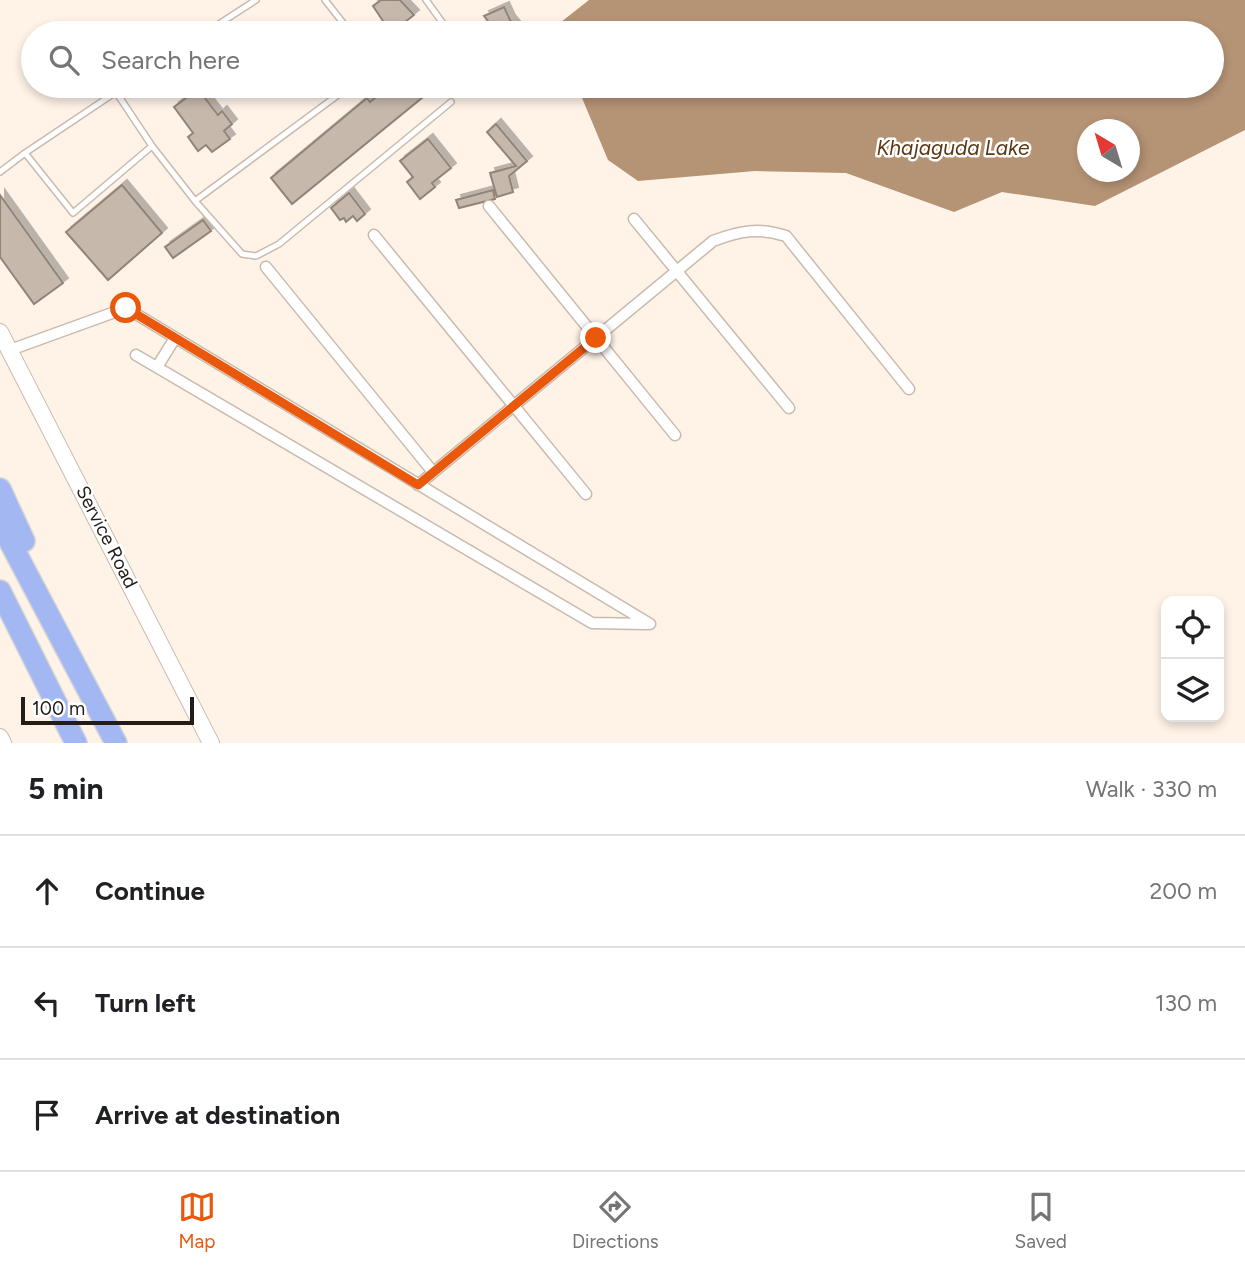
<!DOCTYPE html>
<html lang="en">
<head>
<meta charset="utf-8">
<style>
	body { margin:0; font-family:Figtree,sans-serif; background:#f6f6f6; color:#202124 }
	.controls { position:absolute; right:21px; bottom:21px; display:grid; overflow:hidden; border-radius:14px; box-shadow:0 4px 10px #0003 }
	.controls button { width:63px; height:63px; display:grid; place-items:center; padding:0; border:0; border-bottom:2px solid #e0e0e0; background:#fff; color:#202124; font:35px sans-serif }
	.compass { position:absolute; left:1077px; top:119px; width:63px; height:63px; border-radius:50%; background:#fff; box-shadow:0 4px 10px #0003; rotate:322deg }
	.scale { position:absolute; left:21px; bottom:18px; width:173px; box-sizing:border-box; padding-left:7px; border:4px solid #221d19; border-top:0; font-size:19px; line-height:24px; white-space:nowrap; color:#221d19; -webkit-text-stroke:5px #fff; paint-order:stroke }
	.stop { position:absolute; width:21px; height:21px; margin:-16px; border:5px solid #ea580c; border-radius:50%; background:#fff }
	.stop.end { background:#ea580c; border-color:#fff; box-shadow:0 2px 7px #0008 }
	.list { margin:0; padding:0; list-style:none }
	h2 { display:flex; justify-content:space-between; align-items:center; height:91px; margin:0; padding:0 28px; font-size:30px }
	h2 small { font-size:23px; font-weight:400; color:#757577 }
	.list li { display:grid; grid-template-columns:46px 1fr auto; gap:21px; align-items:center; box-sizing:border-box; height:112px; padding:0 28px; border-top:2px solid #e0e0e0 }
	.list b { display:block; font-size:26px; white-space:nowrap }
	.list em { font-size:23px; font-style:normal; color:#757577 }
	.icon { flex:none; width:38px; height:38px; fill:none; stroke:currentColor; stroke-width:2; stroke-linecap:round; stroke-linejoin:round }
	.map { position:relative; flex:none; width:1245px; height:743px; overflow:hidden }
	.search { position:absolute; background:#fff; box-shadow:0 4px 10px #0003; left:21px; right:21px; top:21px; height:77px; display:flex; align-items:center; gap:18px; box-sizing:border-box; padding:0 24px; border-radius:38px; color:#757577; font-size:26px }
	.sheet { height:427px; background:#fff }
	nav { display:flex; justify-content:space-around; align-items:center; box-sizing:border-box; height:98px; border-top:2px solid #e0e0e0; background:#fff; font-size:19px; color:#757577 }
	nav a { display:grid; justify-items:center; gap:4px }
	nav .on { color:#ea580c }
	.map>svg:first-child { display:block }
	.water { fill:#b59375; fill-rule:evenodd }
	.building { fill:#c6b8ab; stroke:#918478; stroke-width:2; filter:url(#shadow) }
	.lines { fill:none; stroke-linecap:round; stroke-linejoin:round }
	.lane-casing { stroke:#c8baad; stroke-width:8 }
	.street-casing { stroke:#c8baad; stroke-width:13 }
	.secondary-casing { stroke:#c8baad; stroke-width:18 }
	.highway-casing { stroke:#d7d6d6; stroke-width:24 }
	.lane { stroke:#fff; stroke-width:5 }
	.street { stroke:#fff; stroke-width:10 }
	.secondary { stroke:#fff; stroke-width:16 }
	.highway { stroke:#a3b7f3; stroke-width:21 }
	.route { stroke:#ea580c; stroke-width:9 }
	.labels { text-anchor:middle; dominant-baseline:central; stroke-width:5; stroke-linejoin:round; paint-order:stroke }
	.street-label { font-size:19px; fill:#221d19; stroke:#fff }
	.water-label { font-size:21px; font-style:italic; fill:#5b3813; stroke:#fff }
</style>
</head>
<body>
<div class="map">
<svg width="1245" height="743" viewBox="0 0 1245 743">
	<defs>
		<filter id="shadow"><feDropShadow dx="5" dy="-5" stdDeviation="0" flood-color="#0004"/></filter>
	</defs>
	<rect width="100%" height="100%" fill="#fff3e8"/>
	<path class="water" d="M589,0h656v130l-150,76 -93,-14 -48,20 -108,-39 -91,-2 -117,10 -30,-21 -31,-74h635v-53h-665zM1088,130h42v42h-42z"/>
	<path class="building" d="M381,0h19l14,15 -23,18 -18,-27z
		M504,7l6,13 11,13h-24l-13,-17z
		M389,86h25l9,11 -131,107 -21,-26 96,-80 3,4z
		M198,89l20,26 4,-4 10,13 -8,7 6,8 -18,13 -6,-7 -8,6 -10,-14 5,-4 -19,-26z
		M496,124l31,37 -18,15 4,16 -16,5 -7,-24 26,-7 -29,-34z
		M428,139l23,29 -19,15 3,4 -15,12 -13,-17 6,-5 -13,-16z
		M122,185l40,48 -54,47 -42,-48z
		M493,190l2,9 -36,9 -3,-8z
		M349,193l16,21 -8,7 -4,-5 -7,6 -2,-4 -4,2 -9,-12z
		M0,195l63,88 -29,21 -34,-47z
		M203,220l8,11 -38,27 -8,-11z"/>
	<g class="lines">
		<g class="lane-casing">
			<path id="lane" d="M325,0l26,33
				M426,0l24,33
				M205,33l51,-33
				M116,92l36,54 43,55 155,-115
				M25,153l100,-67
				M0,172l25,-19 48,60 79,-67
				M195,201l47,53 14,2 23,-12 172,-142"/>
		</g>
		<g class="street-casing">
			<path id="street" d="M489,206l186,229
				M634,219l155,189
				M374,235l212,259
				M266,267l167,205
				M10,350l116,-42 524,316
				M136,355l456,268 55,1
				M157,367l18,-29
				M418,485l295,-244c26,-10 46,-14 73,-5l123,153"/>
		</g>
		<g class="secondary-casing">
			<path id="secondary" d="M0,332l211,411
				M0,737l3,6"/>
		</g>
		<g class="highway-casing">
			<path id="highway" d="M0,489l24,52
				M0,523l116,220
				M0,591l76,152"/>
		</g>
		<use href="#lane" class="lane"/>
		<use href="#street" class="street"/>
		<use href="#secondary" class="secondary"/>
		<use href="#highway" class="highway"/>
	</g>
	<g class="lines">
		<path class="route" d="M126,308l292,177 178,-147"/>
	</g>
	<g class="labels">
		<g class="street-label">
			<text transform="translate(107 537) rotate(63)">Service Road</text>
		</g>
		<g class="water-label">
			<text x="953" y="147">Khajaguda Lake</text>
		</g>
	</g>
</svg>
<div class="controls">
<button><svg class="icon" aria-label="locate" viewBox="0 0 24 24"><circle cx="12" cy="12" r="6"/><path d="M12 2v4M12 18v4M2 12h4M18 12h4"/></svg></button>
<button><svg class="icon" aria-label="layers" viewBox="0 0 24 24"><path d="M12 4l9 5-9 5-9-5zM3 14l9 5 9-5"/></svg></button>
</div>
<svg class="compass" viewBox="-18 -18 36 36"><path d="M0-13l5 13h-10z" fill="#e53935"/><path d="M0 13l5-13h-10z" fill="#757577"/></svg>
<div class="scale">100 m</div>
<div class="stop" style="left:126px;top:308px"></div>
<div class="stop end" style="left:596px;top:338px"></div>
<div class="search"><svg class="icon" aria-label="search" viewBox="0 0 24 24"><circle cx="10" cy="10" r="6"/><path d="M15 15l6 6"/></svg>Search here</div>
</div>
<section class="sheet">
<h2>5 min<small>Walk · 330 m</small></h2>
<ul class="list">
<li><svg class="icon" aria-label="ahead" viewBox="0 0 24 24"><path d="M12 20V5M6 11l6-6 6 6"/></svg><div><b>Continue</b></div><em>200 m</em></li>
<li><svg class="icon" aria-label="left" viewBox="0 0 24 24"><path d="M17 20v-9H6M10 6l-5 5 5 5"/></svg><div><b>Turn left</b></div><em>130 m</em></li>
<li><svg class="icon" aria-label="arrive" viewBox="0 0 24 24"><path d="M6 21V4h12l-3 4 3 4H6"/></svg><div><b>Arrive at destination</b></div></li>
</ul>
</section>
<nav>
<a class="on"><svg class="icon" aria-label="map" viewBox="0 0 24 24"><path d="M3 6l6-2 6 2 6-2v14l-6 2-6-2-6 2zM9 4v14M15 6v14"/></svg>Map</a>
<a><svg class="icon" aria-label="directions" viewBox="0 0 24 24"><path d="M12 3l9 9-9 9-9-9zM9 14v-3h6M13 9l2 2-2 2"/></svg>Directions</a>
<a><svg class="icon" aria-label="saved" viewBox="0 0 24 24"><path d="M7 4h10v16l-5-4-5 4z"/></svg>Saved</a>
</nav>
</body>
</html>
